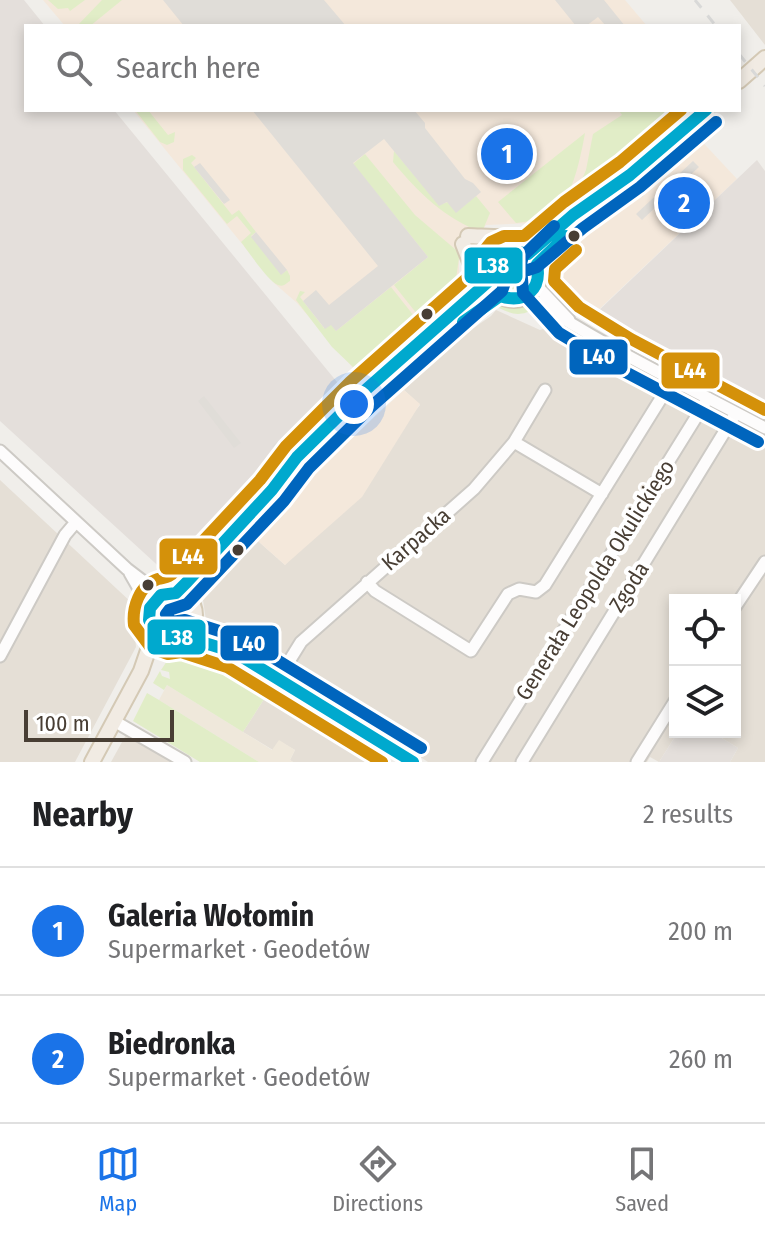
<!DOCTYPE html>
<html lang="en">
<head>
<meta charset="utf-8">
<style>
	body { margin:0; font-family:"Fira Sans Condensed",sans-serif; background:#f6f6f6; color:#202124 }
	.controls { position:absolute; right:24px; bottom:24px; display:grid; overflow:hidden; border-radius:0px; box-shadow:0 4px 12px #0003 }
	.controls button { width:72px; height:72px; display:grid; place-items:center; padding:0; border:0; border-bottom:2px solid #e0e0e0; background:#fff; color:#202124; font:40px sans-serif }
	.scale { position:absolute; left:24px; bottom:20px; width:150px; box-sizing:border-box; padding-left:8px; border:4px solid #483e34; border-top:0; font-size:22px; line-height:28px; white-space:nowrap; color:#483e34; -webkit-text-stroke:6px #fff; paint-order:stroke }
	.you { position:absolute; left:354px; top:404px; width:28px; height:28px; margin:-20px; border:6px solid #fff; border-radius:50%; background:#1a73e8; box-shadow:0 0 0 12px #1a73e833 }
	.badge { display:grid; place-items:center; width:52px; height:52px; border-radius:50%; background:#1a73e8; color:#fff; font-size:26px; font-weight:700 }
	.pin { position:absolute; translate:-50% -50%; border:4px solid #fff; box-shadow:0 2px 8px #0006 }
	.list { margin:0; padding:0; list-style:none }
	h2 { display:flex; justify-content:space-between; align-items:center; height:104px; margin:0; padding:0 32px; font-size:34px }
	h2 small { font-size:26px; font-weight:400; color:#757577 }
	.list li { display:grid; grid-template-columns:52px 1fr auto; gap:24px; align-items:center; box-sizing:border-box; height:128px; padding:0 32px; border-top:2px solid #e0e0e0 }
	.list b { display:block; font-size:30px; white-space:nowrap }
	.list p { margin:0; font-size:26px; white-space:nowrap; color:#757577 }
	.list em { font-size:26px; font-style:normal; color:#757577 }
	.icon { flex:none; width:44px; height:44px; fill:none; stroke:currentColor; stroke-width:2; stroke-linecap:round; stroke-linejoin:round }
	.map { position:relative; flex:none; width:765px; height:762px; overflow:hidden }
	.search { position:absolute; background:#fff; box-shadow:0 4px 12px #0003; left:24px; right:24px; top:24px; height:88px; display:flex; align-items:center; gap:20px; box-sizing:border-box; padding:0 28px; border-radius:0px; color:#757577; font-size:30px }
	.sheet { height:360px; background:#fff }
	nav { display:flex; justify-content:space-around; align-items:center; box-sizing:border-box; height:112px; border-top:2px solid #e0e0e0; background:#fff; font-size:22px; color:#757577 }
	nav a { display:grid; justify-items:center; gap:4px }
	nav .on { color:#1a73e8 }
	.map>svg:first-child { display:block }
	.residential { fill:#e5dfd6 }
	.commercial { fill:#f4e8db }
	.industrial { fill:#e4dfdb }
	.education { fill:#efe8db }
	.green { fill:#e1edc7 }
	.parking { fill:#e0ddd8 }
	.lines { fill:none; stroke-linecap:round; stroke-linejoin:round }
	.minor-casing { stroke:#cdcac5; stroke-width:15 }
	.major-casing { stroke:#d4c9b5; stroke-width:18 }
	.minor { stroke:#fdfcfc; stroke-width:11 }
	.major { stroke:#f1ebe3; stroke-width:14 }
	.rail { stroke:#d9d9d8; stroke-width:3; stroke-dasharray:10 10; stroke-linecap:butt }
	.bus-1-casing { stroke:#fff; stroke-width:18 }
	.bus-2-casing { stroke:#fff; stroke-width:18 }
	.bus-3-casing { stroke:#fff; stroke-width:18 }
	.bus-1 { stroke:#00a9ce; stroke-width:12 }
	.bus-2 { stroke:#0065bd; stroke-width:12 }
	.bus-3 { stroke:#d4910a; stroke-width:12 }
	.bus-dot { fill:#483e34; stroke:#fff; stroke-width:3 }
	.labels { text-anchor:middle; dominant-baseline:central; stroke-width:8; stroke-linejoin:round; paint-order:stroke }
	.street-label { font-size:22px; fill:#483e34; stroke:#fff }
	.line-badge { stroke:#fff; stroke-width:3 }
	.badge-label { font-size:22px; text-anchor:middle; font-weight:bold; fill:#fff }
</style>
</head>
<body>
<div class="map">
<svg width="765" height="762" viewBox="0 0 765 762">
	<rect width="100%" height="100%" fill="#f0eeea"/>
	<path class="residential" d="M730,0h35v45z
		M496,310l44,20 29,-10 196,107v335h-35l8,-14 -26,-16h23v-132h-60v132h3l-19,30 -9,-5 -3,5h-219l-131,-87 2,-5 -61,-37 -6,9 -25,-15 -4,-27 14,-26 32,-41 36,32 135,-160 -16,-15 58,-54 29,-20z
		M0,480l132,123 4,44 -61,115h-75z
		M266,696l108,66h-81l-3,-2 5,-10 -16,-9 -6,9 -30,-18z
		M127,733l47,29h-63z"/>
	<path class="commercial" d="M43,0h582l22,26h-582z
		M133,110h550l-56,49 -95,64 -46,2 -27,33v15l-6,16 -81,73 -19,6 -56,-65 -23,-20z
		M694,133l43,46 -143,135 -44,-46z
		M404,390l16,14 -58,93 -77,68 -36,-32z"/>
	<path class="industrial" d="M0,0h24l21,26h-19v84h88l223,272 -3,26 -97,87 -44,52 -18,26h-9l-166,-152z
		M757,160l8,11v245l-114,-61 -38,-23 -19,-17z
		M678,732h34l26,16 -8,14h-71z"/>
	<path class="education" d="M167,685l105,65 7,-10 16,10 -5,10 3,2h-34l-100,-62z"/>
	<path class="green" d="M48,0h37l-15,11 -2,-3 -10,1z
		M102,0h20l-32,26h-13z
		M135,110h13l20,25 7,-3 -1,10 -7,3 -7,-3z
		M623,110h60l-57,48 -50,35 10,-23 7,-36 29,-19 -2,-3z
		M585,133c-3,18 -11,56 -22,69 -11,13 -32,20 -47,21l-18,-21z
		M394,151l45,54 9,-3 8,10 20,-16 14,17 -8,19c-36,-12 -65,-41 -89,-70z
		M365,154l50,61 47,40 -3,3 -4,28 -34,33 -27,-34 34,-28 -75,-93z
		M192,155l4,3 -5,5 41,52 7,-5 17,22 -5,4 31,38 5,-4 3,6v5c-5,3 -6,6 -12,4 -10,-4 -30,-34 -37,-43l10,-9 -14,-17 -10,8 -44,-54v-11z
		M498 275a16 16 0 1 1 32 0a16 16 0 1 1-32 0Z
		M391,287l27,34 -46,41 -19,5 -21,-20 -36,-47 4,-9 5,1 -5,5 24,31 7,-4 5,7z
		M496,304l33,1 7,3c-16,9 -23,7 -39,-1l-11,3z
		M193,653l7,2 66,41 -23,36 -76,-47 -3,5 -11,-7 7,-12 2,5 8,3 -1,-7 -8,-2 10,-15z
		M147,693l12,7 100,62h-59l-67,-41z"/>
	<path class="parking" d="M163,0h161l22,26h-162z
		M555,0h49l21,26h-19l-8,-9 -12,9h-10z
		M252,110h162l11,13v5l40,51 8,4 8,9 -25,21 -9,-11 -8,4 -55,-67 -31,24 75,94 -92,74 -5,-6 -6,4 -22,-28 13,-11 13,15 49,-39z
		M693,136l7,7 -58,54 -7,-7z
		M693,161l6,6 -57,53 -6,-6z
		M200,163l30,37 -6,4 -30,-37z
		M256,232l31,38 -6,5 -30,-38z
		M594,343l50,27 1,9 -54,-30z
		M204,396l37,47 -7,5 -36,-47z
		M320,405l6,7 -48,41 -6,-7z"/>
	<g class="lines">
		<g class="minor-casing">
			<path id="minor" d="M537,286l32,34
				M528,296c74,50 158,90 237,132
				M514,442l88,52
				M0,451l127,118 34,26
				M130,573l20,35
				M367,582l8,9 96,60 37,-57 11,-5 17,3 9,-7 128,-206
				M735,607l30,-45
				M193,622l41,30 179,110
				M182,636l40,13
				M0,656l65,-121 11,-13
				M278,679l23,-37 173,-153 40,-47 31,-52
				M114,721l71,41
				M482,762l226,-364
				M522,762l214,-349
				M637,762l38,-61"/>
		</g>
		<g class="major-casing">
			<path id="major" d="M739,81l26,-23
				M468,236c30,1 56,5 83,-9
				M463,244l11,28 -4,25
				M489 275a25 25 0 1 1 50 0a25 25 0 1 1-50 0Z
				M528,254l65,-54
				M537,264l93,-89 76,-65
				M306,461l174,-153 20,-12
				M149 615a23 23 0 1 1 46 0a23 23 0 1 1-46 0Z
				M176,593l96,-103 25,-33 64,-63 129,-114
				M92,762l49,-91 14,-41"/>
		</g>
		<use href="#minor" class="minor"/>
		<use href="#major" class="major"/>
		<path class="rail" d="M695,0l21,26
			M739,54l26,32"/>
		<g class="bus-1-casing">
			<path id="bus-1" d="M463,322l37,-26c25,8 42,-6 37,-32l29,-28
				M413,762l-179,-110 -52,-16 -12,2 -11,-4 -10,-14 1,-12 11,-13 15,-2 11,-11 85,-92 25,-33 64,-63 129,-114c1,-23 16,-33 38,-26l45,-39 57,-40 76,-65"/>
		</g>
		<g class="bus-2-casing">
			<path id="bus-2" d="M554,226l-31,30 -2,8 2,29 36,40 57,34 142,75
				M421,748l-180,-110 -56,-18 -13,2 -6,-8 3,-4 18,-6 97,-103 25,-33 63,-62 130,-115 8,-23 18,2 9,-3 46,-39 57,-41 76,-65"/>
		</g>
		<g class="bus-3-casing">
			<path id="bus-3" d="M576,250l-21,19 -1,12 25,26 52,32 134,71
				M382,762l-155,-95 -46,-15 -13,2 -17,-6 -17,-23c-2,-17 5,-40 24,-46 8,-2 11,-1 17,-8l85,-91 26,-34 64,-64 124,-110 4,-14 13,-16 13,-6h20l40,-34 56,-40 61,-52"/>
		</g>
		<use href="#bus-1" class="bus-1"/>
		<use href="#bus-2" class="bus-2"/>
		<use href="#bus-3" class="bus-3"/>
	</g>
	<g class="bus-dot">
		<circle cx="574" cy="236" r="7"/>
		<circle cx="427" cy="314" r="7"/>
		<circle cx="238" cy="550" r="7"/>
		<circle cx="148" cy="585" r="7"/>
	</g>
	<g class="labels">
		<g class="street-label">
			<text transform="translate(416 539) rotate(-41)">Karpacka</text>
			<text transform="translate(595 580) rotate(-58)">Generała Leopolda Okulickiego</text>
			<text transform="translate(629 587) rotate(-58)">Zgoda</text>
		</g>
	</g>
	<g class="line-badge">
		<rect x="463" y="246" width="61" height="39" rx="8" fill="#00a9ce"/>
		<rect x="568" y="338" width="61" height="38" rx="8" fill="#0065bd"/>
		<rect x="660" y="351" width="61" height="39" rx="8" fill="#d4910a"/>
		<rect x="158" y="537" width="61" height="39" rx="8" fill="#d4910a"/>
		<rect x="146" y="618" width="61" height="38" rx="8" fill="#00a9ce"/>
		<rect x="219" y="624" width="61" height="38" rx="8" fill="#0065bd"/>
	</g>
	<g class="badge-label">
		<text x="493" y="273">L38</text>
		<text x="599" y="364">L40</text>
		<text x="690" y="378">L44</text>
		<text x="188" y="564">L44</text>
		<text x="177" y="645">L38</text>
		<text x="249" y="651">L40</text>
	</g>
</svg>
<div class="controls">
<button><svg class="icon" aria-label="locate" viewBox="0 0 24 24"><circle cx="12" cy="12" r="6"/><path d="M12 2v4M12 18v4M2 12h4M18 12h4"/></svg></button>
<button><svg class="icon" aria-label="layers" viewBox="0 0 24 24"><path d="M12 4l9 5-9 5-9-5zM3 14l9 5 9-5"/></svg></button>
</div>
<div class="scale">100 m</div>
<div class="you"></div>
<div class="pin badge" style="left:507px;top:154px">1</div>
<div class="pin badge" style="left:684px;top:203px">2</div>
<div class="search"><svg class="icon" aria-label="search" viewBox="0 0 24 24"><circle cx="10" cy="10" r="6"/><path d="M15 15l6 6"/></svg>Search here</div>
</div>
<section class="sheet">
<h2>Nearby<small>2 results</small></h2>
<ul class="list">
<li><span class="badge">1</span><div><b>Galeria Wołomin</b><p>Supermarket · Geodetów</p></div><em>200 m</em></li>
<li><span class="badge">2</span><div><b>Biedronka</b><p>Supermarket · Geodetów</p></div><em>260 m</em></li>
</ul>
</section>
<nav>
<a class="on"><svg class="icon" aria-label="map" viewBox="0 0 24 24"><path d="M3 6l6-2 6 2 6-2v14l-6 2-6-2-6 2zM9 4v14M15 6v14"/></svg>Map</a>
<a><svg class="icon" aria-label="directions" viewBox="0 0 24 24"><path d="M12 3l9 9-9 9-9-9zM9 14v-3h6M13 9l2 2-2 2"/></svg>Directions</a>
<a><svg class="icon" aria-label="saved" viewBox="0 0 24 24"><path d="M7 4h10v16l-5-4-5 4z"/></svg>Saved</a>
</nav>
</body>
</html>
